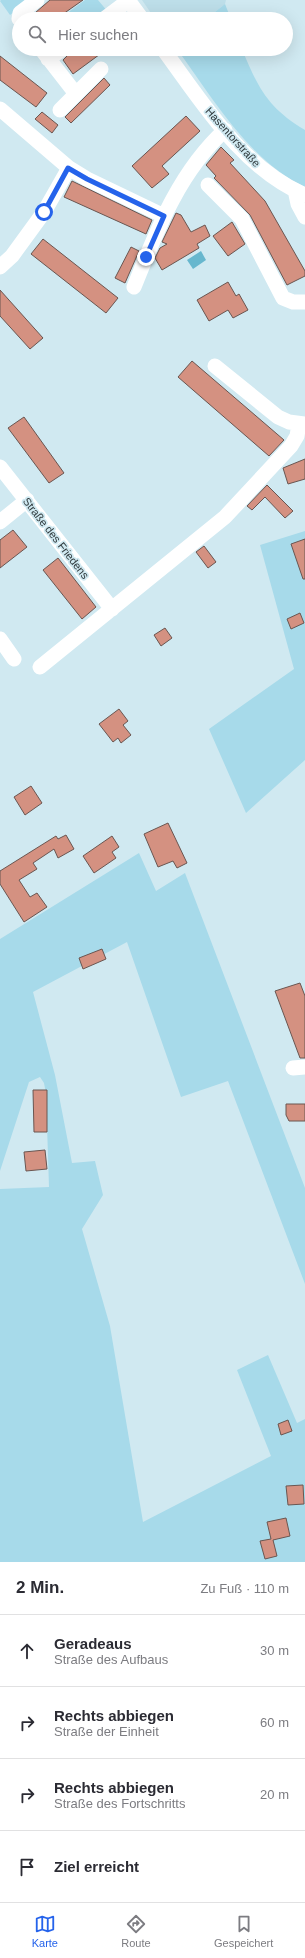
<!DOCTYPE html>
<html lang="de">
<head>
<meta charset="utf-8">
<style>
	body { margin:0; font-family:Helvetica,sans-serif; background:#f2f2f3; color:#2b2b33 }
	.stop { position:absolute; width:12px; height:12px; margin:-9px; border:3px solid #2563eb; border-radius:50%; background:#fff }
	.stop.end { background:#2563eb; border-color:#fff; box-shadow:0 1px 4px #0008 }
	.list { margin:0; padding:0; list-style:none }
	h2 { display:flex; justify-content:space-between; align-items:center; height:52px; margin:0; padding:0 16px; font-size:17px }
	h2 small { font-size:13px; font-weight:400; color:#7c7c81 }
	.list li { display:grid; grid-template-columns:26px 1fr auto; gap:12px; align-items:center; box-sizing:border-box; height:72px; padding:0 16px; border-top:1px solid #e1e1e2 }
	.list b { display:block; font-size:15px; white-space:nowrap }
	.list p { margin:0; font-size:13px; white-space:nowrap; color:#7c7c81 }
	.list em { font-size:13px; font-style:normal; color:#7c7c81 }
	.icon { flex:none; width:22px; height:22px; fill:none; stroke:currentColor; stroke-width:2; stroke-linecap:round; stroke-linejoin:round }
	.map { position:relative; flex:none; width:305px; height:1562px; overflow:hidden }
	.search { position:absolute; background:#fff; box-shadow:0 4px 16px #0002; left:12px; right:12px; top:12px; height:44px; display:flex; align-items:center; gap:10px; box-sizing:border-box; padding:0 14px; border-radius:22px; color:#7c7c81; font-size:15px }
	.sheet { height:340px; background:#fff }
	nav { display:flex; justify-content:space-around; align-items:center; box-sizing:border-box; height:56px; border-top:1px solid #e1e1e2; background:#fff; font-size:11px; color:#7c7c81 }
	nav a { display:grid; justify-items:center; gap:2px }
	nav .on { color:#2563eb }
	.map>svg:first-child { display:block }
	.built { fill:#bddee9 }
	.green { fill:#a7daea }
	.water { fill:#67b7ce }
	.building { fill:#d49181; stroke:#6a5651 }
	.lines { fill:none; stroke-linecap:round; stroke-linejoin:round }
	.minor { stroke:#fff; stroke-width:15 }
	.route { stroke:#2563eb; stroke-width:5 }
	.labels { text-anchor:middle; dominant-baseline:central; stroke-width:3.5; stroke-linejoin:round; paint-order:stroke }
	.street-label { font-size:11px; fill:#2f393c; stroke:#d0e9f1 }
</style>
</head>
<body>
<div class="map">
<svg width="305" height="1562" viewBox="0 0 305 1562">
	<rect width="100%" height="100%" fill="#d0e9f1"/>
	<path class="built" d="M142,0h84l-1,4 -19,15h-51z"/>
	<path class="green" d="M1,0h30l-21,15 -10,-14z
		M85,0h13l10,12 -10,7h-39z
		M225,4l6,15h-25z
		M177,49h65c16,39 26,59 63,81v57c-55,-25 -94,-91 -128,-138z
		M305,531v229l-59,53 -37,-84 85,-60 -34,-124z
		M139,853l17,38 29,-18 120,315v96l-77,-203 -47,16 -54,-155 -94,50 22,83 17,88 23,-2 8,34 -21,34 28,97 33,196 128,-66 -34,-86 31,-15 29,68 8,-4v143h-305v-373l49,-2 -3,-93 -2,-11 -4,-6 -11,5 -29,89v-232z"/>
	<path class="water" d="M201,251l5,9 -13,9 -6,-9z"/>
	<path class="building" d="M50,0h33l-27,19h-28z
		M74,49h33l-34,25 -10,-14z
		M0,56l47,37 -11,14 -36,-27z
		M104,78l6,7 -39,38 -6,-6z
		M42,112l16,13 -6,8 -17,-14z
		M186,116l14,15 -38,35 7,8 -17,14 -20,-22z
		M221,147l13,13 -4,3 35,38 40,70v5l-18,9 -37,-70 -36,-37 2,-2 -10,-11z
		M72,181l80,39 -6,14 -82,-37z
		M176,213l5,2 10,17 14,-7 5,11 -13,8 2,4 -37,22 -7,-12 5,-10 7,-4 -5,-2z
		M232,222l13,22 -17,12 -15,-20z
		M43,239l75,59 -12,15 -75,-59z
		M131,247l8,4 -14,32 -10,-5z
		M228,282l8,14 3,-2 9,16 -15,8 -5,-8 -19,11 -12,-21z
		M0,290l43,48 -13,11 -30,-33z
		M192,361l92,79 -15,16 -91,-79z
		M24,417l40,56 -15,10 -41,-55z
		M305,459v20l-17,5 -5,-16z
		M267,485l26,26 -8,7 -20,-21 -13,13 -5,-4z
		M13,530l14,17 -27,21v-28z
		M305,539v40h-2l-12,-35z
		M204,546l12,16 -8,6 -12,-16z
		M58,558l38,49 -14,12 -39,-49z
		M300,613l4,10 -13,6 -4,-10z
		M165,628l7,10 -11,8 -7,-11z
		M119,709l9,12 -5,4 8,10 -10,8 -3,-5 -5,4 -14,-18z
		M31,786l11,17 -17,12 -11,-18z
		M168,823l19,40 -10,5 -4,-7 -15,6 -14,-33z
		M66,835l8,14 -16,9 -4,-9 -21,14 4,6 -18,11 11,17 7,-4 10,14 -23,15 -24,-38v-13l56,-35 2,3z
		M112,836l7,11 -7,5 4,6 -22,15 -11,-17z
		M102,949l4,10 -23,10 -4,-11z
		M300,983l5,13v62h-5l-25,-67z
		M33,1090h14v42h-13z
		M286,1104h19v17h-16l-3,-6z
		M45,1150l2,19 -21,2 -2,-19z
		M288,1420l4,11 -11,4 -3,-11z
		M303,1485l1,19 -16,1 -2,-19z
		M286,1518l4,18 -17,4 4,16 -12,3 -5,-18 11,-2 -4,-17z"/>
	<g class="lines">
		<path class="minor" d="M128,0l14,19
			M19,19l1,-6 17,-13
			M104,19l24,-18
			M41,49l35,45
			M163,49c40,54 78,118 142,146
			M48,59l15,-10
			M0,109l69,59 18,11 77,37
			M60,110l41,-41
			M208,185l34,34 41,79 10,4h12
			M295,190l3,14 7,13
			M0,267l12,-11 32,-44 25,-44
			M134,287c23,-57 45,-115 91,-157
			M215,366l63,51 11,5 16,2
			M0,467l112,142
			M0,522l27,-22
			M0,639l14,20
			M40,667l185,-150 66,-71 6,-10 2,-12
			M293,1068l12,-1"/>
	</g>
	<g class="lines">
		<path class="route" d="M44,212l24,-44 19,11 77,37 -18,41"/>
	</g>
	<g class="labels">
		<g class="street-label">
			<text transform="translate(233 137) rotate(48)">Hasentorstraße</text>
			<text transform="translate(56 538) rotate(52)">Straße des Friedens</text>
		</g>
	</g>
</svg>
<div class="stop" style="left:44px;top:212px"></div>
<div class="stop end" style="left:146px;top:257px"></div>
<div class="search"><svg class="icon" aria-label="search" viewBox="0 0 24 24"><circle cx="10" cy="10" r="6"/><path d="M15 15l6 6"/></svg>Hier suchen</div>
</div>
<section class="sheet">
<h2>2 Min.<small>Zu Fuß · 110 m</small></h2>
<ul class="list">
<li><svg class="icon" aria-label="ahead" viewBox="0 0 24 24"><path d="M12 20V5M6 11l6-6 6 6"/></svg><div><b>Geradeaus</b><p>Straße des Aufbaus</p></div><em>30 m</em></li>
<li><svg class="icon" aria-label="right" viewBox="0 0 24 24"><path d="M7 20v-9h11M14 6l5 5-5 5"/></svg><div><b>Rechts abbiegen</b><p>Straße der Einheit</p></div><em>60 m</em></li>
<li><svg class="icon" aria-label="right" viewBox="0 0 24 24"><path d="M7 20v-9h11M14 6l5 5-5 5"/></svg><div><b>Rechts abbiegen</b><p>Straße des Fortschritts</p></div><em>20 m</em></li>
<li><svg class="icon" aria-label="arrive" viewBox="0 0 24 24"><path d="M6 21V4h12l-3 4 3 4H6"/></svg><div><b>Ziel erreicht</b></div></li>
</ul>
</section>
<nav>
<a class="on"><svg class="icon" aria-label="map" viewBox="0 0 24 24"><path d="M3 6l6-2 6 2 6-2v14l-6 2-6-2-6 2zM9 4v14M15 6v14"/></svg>Karte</a>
<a><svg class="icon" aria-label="directions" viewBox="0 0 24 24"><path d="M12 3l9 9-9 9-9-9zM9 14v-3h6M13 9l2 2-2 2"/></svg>Route</a>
<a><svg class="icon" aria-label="saved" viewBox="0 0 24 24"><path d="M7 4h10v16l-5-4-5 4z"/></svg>Gespeichert</a>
</nav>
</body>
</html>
